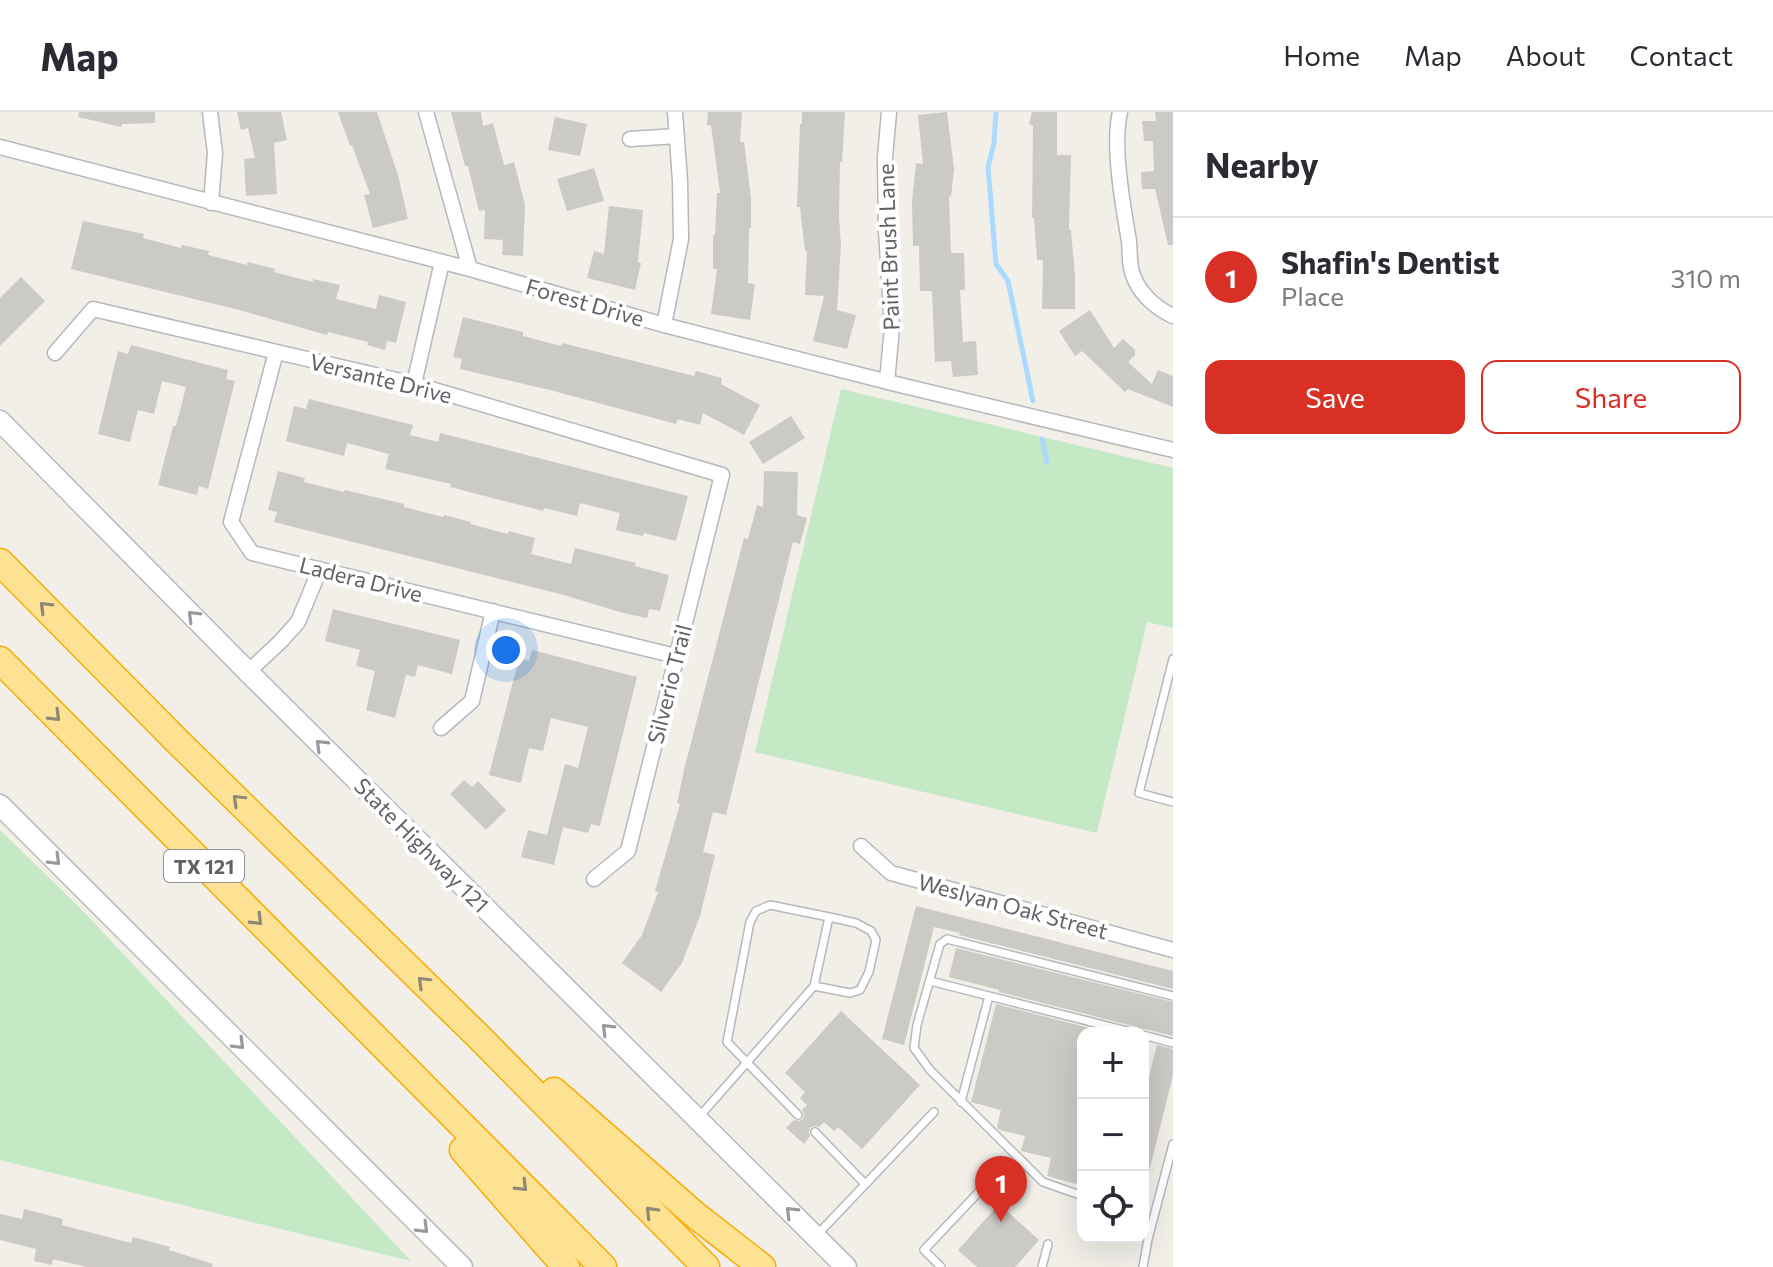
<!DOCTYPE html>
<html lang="en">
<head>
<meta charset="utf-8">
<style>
	body { margin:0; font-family:Commissioner,sans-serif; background:#f2f2f3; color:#2b2b33 }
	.controls { position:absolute; right:24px; bottom:24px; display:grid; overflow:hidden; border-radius:16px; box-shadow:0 8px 32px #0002 }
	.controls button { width:72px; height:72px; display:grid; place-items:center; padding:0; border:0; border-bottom:2px solid #e1e1e2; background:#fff; color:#2b2b33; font:40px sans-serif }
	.you { position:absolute; left:506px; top:538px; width:28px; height:28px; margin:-20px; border:6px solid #fff; border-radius:50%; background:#1a73e8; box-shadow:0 0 0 12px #1a73e833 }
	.badge { display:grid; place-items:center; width:52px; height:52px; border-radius:50%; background:#d93025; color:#fff; font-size:26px; font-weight:700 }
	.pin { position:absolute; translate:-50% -66px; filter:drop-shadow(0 2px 4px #0008) }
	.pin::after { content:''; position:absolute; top:42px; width:28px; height:24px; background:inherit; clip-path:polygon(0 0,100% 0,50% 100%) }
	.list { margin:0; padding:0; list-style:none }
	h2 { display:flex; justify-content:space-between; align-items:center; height:104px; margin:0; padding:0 32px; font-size:34px }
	h2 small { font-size:26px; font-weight:400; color:#7c7c81 }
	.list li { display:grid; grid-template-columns:52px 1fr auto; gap:24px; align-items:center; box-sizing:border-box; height:120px; padding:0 32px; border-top:2px solid #e1e1e2 }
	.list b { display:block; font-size:30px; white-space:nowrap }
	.list p { margin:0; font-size:26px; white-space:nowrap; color:#7c7c81 }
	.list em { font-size:26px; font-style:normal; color:#7c7c81 }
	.actions { display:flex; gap:16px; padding:24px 32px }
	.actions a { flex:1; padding:18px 0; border:2px solid #d93025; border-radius:16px; text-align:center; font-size:28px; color:#d93025 }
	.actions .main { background:#d93025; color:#fff }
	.icon { flex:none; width:44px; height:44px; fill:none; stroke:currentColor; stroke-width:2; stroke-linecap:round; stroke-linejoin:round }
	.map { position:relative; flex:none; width:1173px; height:1155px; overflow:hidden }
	header { display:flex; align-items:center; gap:48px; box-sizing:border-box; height:112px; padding:0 40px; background:#fff; border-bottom:2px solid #e1e1e2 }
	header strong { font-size:38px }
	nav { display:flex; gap:44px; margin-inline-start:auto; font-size:28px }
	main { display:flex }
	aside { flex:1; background:#fff }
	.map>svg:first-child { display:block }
	.green { fill:#c5e8c5 }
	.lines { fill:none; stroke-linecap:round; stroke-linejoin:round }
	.stream { stroke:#aadaff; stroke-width:5 }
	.building { fill:#cccac5 }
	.lane-casing { stroke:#b5b8bc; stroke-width:10 }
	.street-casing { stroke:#b5b8bc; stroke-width:17 }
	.secondary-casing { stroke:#b6babf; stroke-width:23 }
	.highway-casing { stroke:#f9ab00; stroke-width:29 }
	.lane { stroke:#fff; stroke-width:7 }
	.street { stroke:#fff; stroke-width:14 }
	.secondary { stroke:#fff; stroke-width:20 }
	.highway { stroke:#fde293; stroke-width:26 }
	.oneway { stroke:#8e8975 }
	.oneway2 { stroke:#979a9d }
	.labels { text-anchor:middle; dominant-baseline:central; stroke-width:8; stroke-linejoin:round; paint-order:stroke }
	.shield { fill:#fff; stroke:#8f9295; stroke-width:2 }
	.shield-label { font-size:20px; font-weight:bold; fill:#5f6368 }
	.street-label { font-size:22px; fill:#5f6368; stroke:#fff }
</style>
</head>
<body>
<header>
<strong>Map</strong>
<nav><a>Home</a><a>Map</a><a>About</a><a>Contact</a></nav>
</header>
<main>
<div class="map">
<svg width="1173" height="1155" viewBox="0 0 1173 1155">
	<rect width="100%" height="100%" fill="#f1efe8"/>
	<path class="green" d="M841,277l332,79v160l-26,-6 -50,211 -342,-81z
		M0,718l83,81 328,350 -411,-101z"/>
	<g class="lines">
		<path class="stream" d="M996,0l-2,31 -6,24 8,97 12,17 25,120
			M1042,327l5,23"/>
	</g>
	<path class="building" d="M79,0h76v11l-33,1 -1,3 -43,-10z
		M237,0h44l6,28 -13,3 3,51 -31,2 -2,-37 11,-1 -7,-30 -7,2z
		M338,0h39l21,63 10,44 -35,9 -9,-33 6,-1 -18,-49 -2,1z
		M451,0h30l2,14 10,-3 11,42 10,-3 11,43 -2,51 -21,-1 1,-15 -19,-1 1,-29 -6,1 -11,-45h-3z
		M708,0h34l-2,30h4l7,56v30h-2l-1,55 7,1 -5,36 -39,-6 6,-45h-4v-34h2l2,-42h3l-9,-68h-4z
		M802,0h43l-3,50h-2l-1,54 2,29 -4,65 19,5 -9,34 -34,-8 11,-45 -19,-1 2,-44h-2l-5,-44h-3l3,-83h2z
		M947,0l7,57 -3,28 -2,-1 2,57h13l1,37h-5l3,52 13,-1 2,34 -25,2 -2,-16 -16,1 -3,-71h-12l-1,-45h-6l-1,-44 4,-39 7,1 -5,-49z
		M1032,0h25v43h14l-2,75h2l4,46v33h-33l1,-49h-6l-3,-42h-2l1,-92 -4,-2z
		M1155,0h18v133h-5l-13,-56h-13l-1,-17 13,-1 -1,-30h-9l-2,-20h14z
		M555,5l32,7 -7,32 -32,-6z
		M594,56l10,33 -37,10 -10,-32z
		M609,94l34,4 -5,52 3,1 -6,27 -48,-12 7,-27 10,3z
		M83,109l61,13 -1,4 38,10 1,-3 27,6 -1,4 39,10 1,-3 27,7 -1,3 39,10v-3l27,6 -4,14 40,10 3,-14 27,7 -10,41 -9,-2 -2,9 -18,-5 1,-3 -40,-10 -1,3 -84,-24 -172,-42z
		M21,165l24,24 -45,45v-48z
		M1090,198l24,38 9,-9 12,11v5l-7,7 24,22 6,-14 15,6v31l-45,-18 -3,3 -43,-41 -7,5 -16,-25z
		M463,205l60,15v4l38,10 1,-3 132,33 2,-5 26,7 -1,6 39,21 -16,30 -41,-22 -3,12 -22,-6 -2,5 -126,-34 -90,-21 2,-10 -9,-2z
		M131,233l97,25 -2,9 9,2 -27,108 -9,-3 -2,9 -39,-10 15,-59h3l10,-39 -24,-6 -8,33 -16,-4 -8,32 -32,-8 20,-83 10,3z
		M309,287l104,26 -3,10 28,7 2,-9 248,63 -12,45 -32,-8 -1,3 -27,-6 4,-17 -40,-10 -3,13 -33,-8 -1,3 -93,-24 1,-3 -66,-15 4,-15 -42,-11 -3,13 -58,-15 8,-35 12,3z
		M791,304l14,22 -42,26 -14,-22z
		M278,359l27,7 -1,4 40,10 1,-2 59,14v3l39,10 1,-2 27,7 -1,2 38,10 1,-3 26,7 -4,16 40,10 4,-16 61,15 -1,3 34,9 -9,36 -11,-2 -2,9 -24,-5 -59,-18 -290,-73 3,-10 -9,-2z
		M764,359l34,1 -1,43 10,3 -7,26 -7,-2 -67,273 -13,-3 -10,40 12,3 -15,61 -18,47 -21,29 -39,-29 20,-28 16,-43 -3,-1 25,-87 -3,-1 7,-33 60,-232 4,1 9,-34 6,2z
		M333,497l127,31 -8,34 -34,-9 -3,12 -9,-2 -11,43 -29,-8 9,-39 -19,-5 4,-16 -35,-9z
		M532,538l105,27 -37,149 -9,-2 -3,9 -25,-6 -9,38 -33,-8 7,-27 19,5 18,-71 13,4 10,-41 -37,-9 -8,33 -14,-3 -8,35 -32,-8 30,-117 10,3z
		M464,668l8,7 6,-6 28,29 -20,20 -36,-36z
		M916,794l257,65v18l-214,-54 1,-2 -26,-6 -30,118 -22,-6z
		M956,836l217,54v34l-28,-7h-5l-3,-2 -138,-35v-2l-50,-13z
		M996,892l113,29h-26v86l-4,16 4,1v50l-36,-10 4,-18 -30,-7 4,-15 -25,-6 -3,-3 4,-17 -30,-8z
		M841,899l79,74 -58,64 -24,-22 -4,4 -10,-9 -5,5 -5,-1 -4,2 -1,5 1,3 -6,8 -18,-16 8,-8 5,1 4,-2 1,-5 -2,-4 5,-5 -7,-7 5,-6 -20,-19z
		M1157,933l16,4v26l-25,101h-5v-76z
		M999,1092l40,36 -24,27h-38l-19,-17z
		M24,1097l39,10 -1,6 69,18 2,-6 37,10 -1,3 44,14 -1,3h-125l-34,-8 -1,6 -18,-4 2,-12 -36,-9v-26l22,5z"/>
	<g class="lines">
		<g class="lane-casing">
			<path id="lane" d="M1173,547l-34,134 34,9
				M930,869l205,52
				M814,874l36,7 10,-3 9,-18 7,-32 -5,-9 -15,-8 -27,-6
				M1143,923l30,8
				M961,990l28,-106
				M699,1005l115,-131 15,-69 -59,-12 -14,6 -6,11 -23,120 71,73
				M815,1020l50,52
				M1083,1084l-40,-14 -113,-112 -16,-22 3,-23 23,-81 7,-5 226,57
				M817,1123l117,-123
				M941,1155l-17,-17 69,-73
				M1042,1155l6,-23
				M1143,1155l5,-28 25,-95"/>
		</g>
		<g class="street-casing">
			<path id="street" d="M210,0l5,41 -4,50
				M426,0l44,157
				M1120,0c-8,34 3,94 9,129 1,10 0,22 3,31 5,19 23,36 41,44
				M630,27l47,-3
				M0,35l470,122 194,56 240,61 269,64
				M664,213l17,-86 -1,-58 -5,-69
				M276,240l-45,170 21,31 424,103
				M55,241l38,-44 321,75 308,91 -94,376 -34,28
				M887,270l5,-55 -6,-96 -1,-74 4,-45
				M414,272l28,-122
				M248,560l33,-31 17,-19 22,-53
				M441,616l31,-27 21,-90
				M861,734l30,27 282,77"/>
		</g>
		<g class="secondary-casing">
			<path id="secondary" d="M0,309l248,251 598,595
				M0,693l462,462"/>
		</g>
		<g class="highway-casing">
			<path id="highway" d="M0,450l178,180 301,295 227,230
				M0,548l603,607
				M554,979l140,123 68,53
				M463,1038l103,117"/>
		</g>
		<use href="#lane" class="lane"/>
		<use href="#street" class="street"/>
		<use href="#secondary" class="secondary"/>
		<use href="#highway" class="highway"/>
	</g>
	<defs><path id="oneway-chevron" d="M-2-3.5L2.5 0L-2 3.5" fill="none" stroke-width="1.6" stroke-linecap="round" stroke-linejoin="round" transform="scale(2)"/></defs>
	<g class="oneway">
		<use href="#oneway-chevron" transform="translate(45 495) rotate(-135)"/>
		<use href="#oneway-chevron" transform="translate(55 604) rotate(45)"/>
		<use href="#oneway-chevron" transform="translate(238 688) rotate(-136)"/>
		<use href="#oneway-chevron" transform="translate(257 808) rotate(45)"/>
		<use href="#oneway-chevron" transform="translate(423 870) rotate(-136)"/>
		<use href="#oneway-chevron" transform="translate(522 1074) rotate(45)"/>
		<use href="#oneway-chevron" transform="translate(651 1100) rotate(-134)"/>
	</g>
	<g class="oneway2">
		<use href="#oneway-chevron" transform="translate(193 504) rotate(-135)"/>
		<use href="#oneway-chevron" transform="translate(321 633) rotate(-135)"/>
		<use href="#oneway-chevron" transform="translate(55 748) rotate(45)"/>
		<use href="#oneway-chevron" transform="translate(607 917) rotate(-135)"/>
		<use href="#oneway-chevron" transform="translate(239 932) rotate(45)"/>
		<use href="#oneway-chevron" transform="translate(791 1100) rotate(-135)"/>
		<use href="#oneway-chevron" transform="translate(423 1116) rotate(45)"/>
	</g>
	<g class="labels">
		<rect class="shield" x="164" y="738" width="80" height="32" rx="6"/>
		<g class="shield-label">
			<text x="204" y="754">TX 121</text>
		</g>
		<g class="street-label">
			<text transform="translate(888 135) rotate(-92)">Paint Brush Lane</text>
			<text transform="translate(585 190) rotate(16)">Forest Drive</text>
			<text transform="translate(381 266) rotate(14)">Versante Drive</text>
			<text transform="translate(361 467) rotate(14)">Ladera Drive</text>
			<text transform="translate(669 572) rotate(-76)">Silverio Trail</text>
			<text transform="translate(422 733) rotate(45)">State Highway 121</text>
			<text transform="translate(1013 794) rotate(15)">Weslyan Oak Street</text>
		</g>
	</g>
</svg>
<div class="controls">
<button>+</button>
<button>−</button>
<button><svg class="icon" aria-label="locate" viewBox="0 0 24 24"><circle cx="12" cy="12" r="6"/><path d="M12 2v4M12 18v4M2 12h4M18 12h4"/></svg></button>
</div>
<div class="you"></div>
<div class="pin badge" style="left:1001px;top:1110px">1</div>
</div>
<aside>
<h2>Nearby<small></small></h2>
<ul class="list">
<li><span class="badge">1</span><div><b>Shafin's Dentist</b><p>Place</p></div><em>310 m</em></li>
</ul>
<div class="actions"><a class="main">Save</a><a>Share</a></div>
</aside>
</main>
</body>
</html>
